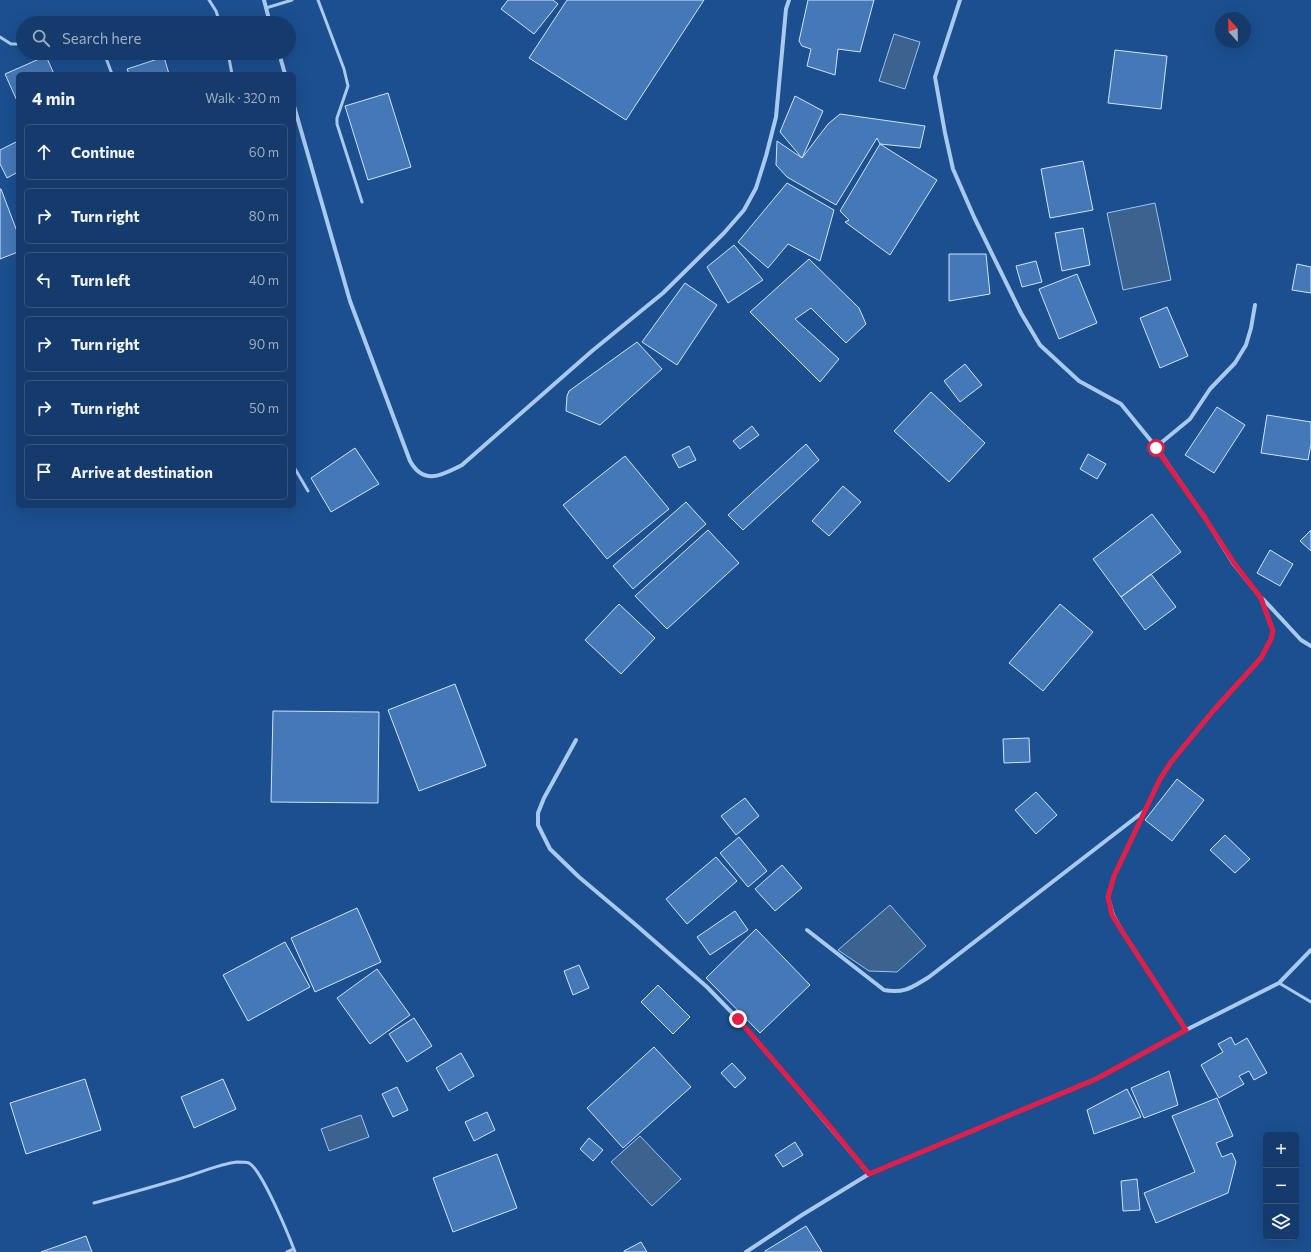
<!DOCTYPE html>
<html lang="en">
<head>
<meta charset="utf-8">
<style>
	body { margin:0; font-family:Commissioner,sans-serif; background:#1d4271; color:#f1f3f6 }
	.controls { position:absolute; right:12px; bottom:12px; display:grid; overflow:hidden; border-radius:6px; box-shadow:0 4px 16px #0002 }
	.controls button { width:36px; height:36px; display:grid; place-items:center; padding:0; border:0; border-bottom:1px solid #33557e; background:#143b6b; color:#f1f3f6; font:20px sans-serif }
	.compass { position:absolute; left:1215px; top:12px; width:36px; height:36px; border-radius:50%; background:#143b6b; box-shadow:0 4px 16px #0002; rotate:338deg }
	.stop { position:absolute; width:12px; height:12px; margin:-9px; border:3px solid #e11d48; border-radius:50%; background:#fff }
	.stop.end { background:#e11d48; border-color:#fff; box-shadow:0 1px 4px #0008 }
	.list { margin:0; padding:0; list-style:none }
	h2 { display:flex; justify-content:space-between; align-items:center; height:52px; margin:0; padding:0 16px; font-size:17px }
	h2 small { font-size:13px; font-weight:400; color:#9dadc1 }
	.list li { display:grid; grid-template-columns:26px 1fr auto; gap:12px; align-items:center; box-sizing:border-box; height:56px; margin:0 8px 8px; padding:0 8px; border:1px solid #33557e; border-radius:6px }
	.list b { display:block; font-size:15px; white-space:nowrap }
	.list em { font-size:13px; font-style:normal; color:#9dadc1 }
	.icon { flex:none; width:22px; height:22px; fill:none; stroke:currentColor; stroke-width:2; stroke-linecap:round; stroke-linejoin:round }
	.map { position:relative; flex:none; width:1311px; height:1252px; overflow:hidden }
	.search { position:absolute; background:#143b6b; box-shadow:0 4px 16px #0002; left:16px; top:16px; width:280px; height:44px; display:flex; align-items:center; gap:10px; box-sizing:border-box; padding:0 14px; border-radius:22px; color:#9dadc1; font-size:15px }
	.panel { position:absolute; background:#143b6b; box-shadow:0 4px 16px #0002; left:16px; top:72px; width:280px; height:436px; border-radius:6px }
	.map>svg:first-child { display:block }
	.water { fill:#3c6290; stroke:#9cc4f0 }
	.building { fill:#4478b7; stroke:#cfe3fa }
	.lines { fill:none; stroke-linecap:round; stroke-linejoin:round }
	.lane { stroke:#a9c9ee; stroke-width:3 }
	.street { stroke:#a9c9ee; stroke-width:4 }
	.route { stroke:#e11d48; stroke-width:5 }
</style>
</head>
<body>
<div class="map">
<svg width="1311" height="1252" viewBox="0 0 1311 1252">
	<rect width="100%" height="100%" fill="#1b4f8f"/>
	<path class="water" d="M894,34l26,8 -15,47 -26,-8z
		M1155,203l16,77 -48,10 -16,-77z
		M890,905l36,41 -29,26 -28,-1 -31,-21z
		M361,1115l8,22 -40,14 -8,-22z
		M640,1136l41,43 -29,27 -41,-44z"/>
	<path class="building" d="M508,0h45l5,4 -24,30 -33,-25z
		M567,0h137l-78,120 -97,-62z
		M808,0h66l-14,52 -22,-3 -3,26 -28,-9 4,-17 -9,-3 -3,-5z
		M1115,50l52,6 -6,53 -53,-6z
		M46,56l8,18h-36v29l-13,-29z
		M164,57l5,17h-40l-2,-5z
		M388,93l23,74 -43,13 -23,-74z
		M795,96l28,15 -21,47 -22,-26z
		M840,114l85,12 -5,22 -40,-4 -3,-6 -41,67 -49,-28 -11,-12 1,-24 25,17 26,-34z
		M18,141v31l-11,6 -7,-14v-14z
		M880,144l57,36 -47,75 -45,-33 4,-2 -9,-9z
		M1083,161l10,49 -43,8 -9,-49z
		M787,183l47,27 -14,51 -32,-17 -20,24 -30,-26z
		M0,189h1l17,45v18l-18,7z
		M1083,228l7,37 -28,6 -7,-38z
		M734,245l29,35 -35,23 -21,-36z
		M949,254h37l4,40 -41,7z
		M809,259l50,49 7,16 -20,19 -35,-35 -16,11 44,40 -19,23 -70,-70z
		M1036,261l6,21 -20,5 -6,-21z
		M1297,264l14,3v26l-19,-3z
		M1077,274l20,49 -38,16 -20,-50z
		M685,283l32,22 -40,60 -35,-23z
		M1167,307l21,49 -28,12 -20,-50z
		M637,342l25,27 -62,56 -34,-14 1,-15 2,-5z
		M965,364l17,21 -22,17 -16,-21z
		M931,392l54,51 -36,39 -55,-51z
		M1217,407l28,18 -31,48 -29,-18z
		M1267,415l44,7v22l-3,16 -47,-7z
		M752,426l7,9 -19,14 -7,-8z
		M806,444l13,16 -76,70 -15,-15z
		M689,446l7,14 -17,8 -7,-13z
		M355,448l24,36 -48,28 -20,-34z
		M1088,454l18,10 -9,15 -17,-10z
		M625,456l44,53 -62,50 -44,-54z
		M843,486l18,16 -32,34 -17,-15z
		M686,502l20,22 -73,65 -20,-23z
		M1152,514l29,38 -60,45 -28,-38z
		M708,530l31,33 -72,66 -32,-33z
		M1311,530v21l-11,-10z
		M1270,550l23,14 -13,22 -23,-13z
		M1151,574l25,33 -31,23 -24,-33z
		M619,604l36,34 -34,36 -36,-34z
		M1060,604l33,28 -50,59 -34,-28z
		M455,684l31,82 -67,25 -31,-81z
		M273,711l106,1 -1,91 -107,-1z
		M1029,738l1,24 -26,1 -1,-24z
		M1177,779l27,21 -32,41 -27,-21z
		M1036,792l21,23 -21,19 -21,-24z
		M745,798l14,18 -23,19 -15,-19z
		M1225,835l25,24 -15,14 -25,-23z
		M739,837l28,34 -19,16 -28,-34z
		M716,857l21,24 -50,43 -21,-25z
		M782,865l20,23 -27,23 -20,-22z
		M357,908l24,54 -66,30 -24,-54z
		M735,911l13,19 -38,25 -13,-18z
		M756,929l54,56 -50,48 -54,-55z
		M285,942l25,45 -62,34 -25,-46z
		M579,965l10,23 -16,7 -9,-24z
		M377,969l33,46 -40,29 -33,-46z
		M658,985l32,32 -17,17 -32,-32z
		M414,1018l18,28 -25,16 -18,-28z
		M1231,1037l4,8 12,-7 20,35 -13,7 -5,-9 -10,5 5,8 -25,14 -18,-33 22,-13 -5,-8z
		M654,1047l37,40 -68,61 -36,-40z
		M461,1053l13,23 -25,15 -13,-23z
		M732,1063l14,15 -11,10 -14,-15z
		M1169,1071l9,34 -34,13 -13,-30z
		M85,1079l16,51 -75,24 -16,-51z
		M223,1079l13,30 -42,19 -13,-31z
		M397,1087l11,23 -15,7 -11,-23z
		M1127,1089l14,28 -47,17 -7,-24z
		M1217,1098l16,38 -17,7 6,14 10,-4 4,9 -8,31 -72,30 -12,-30 51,-21 -23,-56z
		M487,1112l8,18 -21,11 -9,-19z
		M589,1138l14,12 -10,11 -13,-12z
		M795,1142l8,13 -20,12 -8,-12z
		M497,1154l20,54 -64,24 -20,-54z
		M1137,1179l3,31 -17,1 -2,-30z
		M806,1226l16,26h-57v-1z
		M86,1236l6,16h-51z
		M641,1242l6,10h-23v-1z"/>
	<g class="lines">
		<path class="lane" d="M209,0l7,11 4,12
			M318,0l26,69 4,17 -11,32v6l25,78
			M266,8l26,-8
			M0,37l11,7h12
			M104,53l8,21
			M228,53l4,21
			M294,467l14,24
			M1279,983l32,19
			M94,1203c29,-8 59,-16 88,-25 18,-5 37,-14 55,-16 4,0 9,0 12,1 13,7 40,73 46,89
			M287,1252l7,-3"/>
		<path class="street" d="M264,0l6,23
			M960,0l-25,77 10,56 8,36 21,48 47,96 19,32 39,36 42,23 35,43 49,71 28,45 28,35 12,33 -2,8 -10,19 -48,53 -42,51 -11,17 -46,97 -6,21 5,18 9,16 64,99
			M279,53l6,21
			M294,106l56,195 60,160c14,25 32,14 52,4l130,-114 71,-58 61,-60 20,-23 12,-22 10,-32 10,-39 10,-108 3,-9
			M1156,447l34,-28 20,-30 25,-26 11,-18 5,-17 4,-23
			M1263,599l38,41 10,6
			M576,740l-32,58 -6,15v12l12,24 29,28 57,48 71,62 31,32 47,55 84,100
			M807,930l77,60c21,4 28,-3 45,-13l214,-165
			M746,1252l56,-37 67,-41 227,-95 90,-49 93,-47 32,-33"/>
	</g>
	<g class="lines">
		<path class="route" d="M738,1019l90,105 41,50 227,-95 90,-49 -64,-99 -10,-16 -4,-18 6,-21 46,-97 11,-17 42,-51 48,-53 10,-19 2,-8 -12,-33 -27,-35 -29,-45 -49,-70"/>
	</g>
</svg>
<div class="controls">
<button>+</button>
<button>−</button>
<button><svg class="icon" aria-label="layers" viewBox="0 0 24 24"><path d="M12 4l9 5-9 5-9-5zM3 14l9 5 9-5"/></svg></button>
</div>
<svg class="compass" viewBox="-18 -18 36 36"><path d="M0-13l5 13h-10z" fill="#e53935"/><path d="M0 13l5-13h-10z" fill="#9dadc1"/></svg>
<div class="stop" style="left:1156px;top:448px"></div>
<div class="stop end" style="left:738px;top:1019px"></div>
<div class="search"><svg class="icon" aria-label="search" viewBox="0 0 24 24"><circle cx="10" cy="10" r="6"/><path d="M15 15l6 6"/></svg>Search here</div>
<section class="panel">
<h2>4 min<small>Walk · 320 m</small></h2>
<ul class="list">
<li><svg class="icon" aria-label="ahead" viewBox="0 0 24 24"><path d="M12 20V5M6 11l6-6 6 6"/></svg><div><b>Continue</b></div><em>60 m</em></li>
<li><svg class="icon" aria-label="right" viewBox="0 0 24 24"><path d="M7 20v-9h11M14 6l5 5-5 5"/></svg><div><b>Turn right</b></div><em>80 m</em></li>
<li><svg class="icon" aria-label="left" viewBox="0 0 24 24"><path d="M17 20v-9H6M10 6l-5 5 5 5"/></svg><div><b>Turn left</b></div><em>40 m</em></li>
<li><svg class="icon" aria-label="right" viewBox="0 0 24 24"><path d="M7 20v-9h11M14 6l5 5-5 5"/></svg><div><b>Turn right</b></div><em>90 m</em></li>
<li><svg class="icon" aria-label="right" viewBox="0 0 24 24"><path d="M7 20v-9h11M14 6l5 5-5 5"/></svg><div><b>Turn right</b></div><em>50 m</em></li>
<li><svg class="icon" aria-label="arrive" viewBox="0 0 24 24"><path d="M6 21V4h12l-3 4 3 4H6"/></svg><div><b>Arrive at destination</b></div></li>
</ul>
</section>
</div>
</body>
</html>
